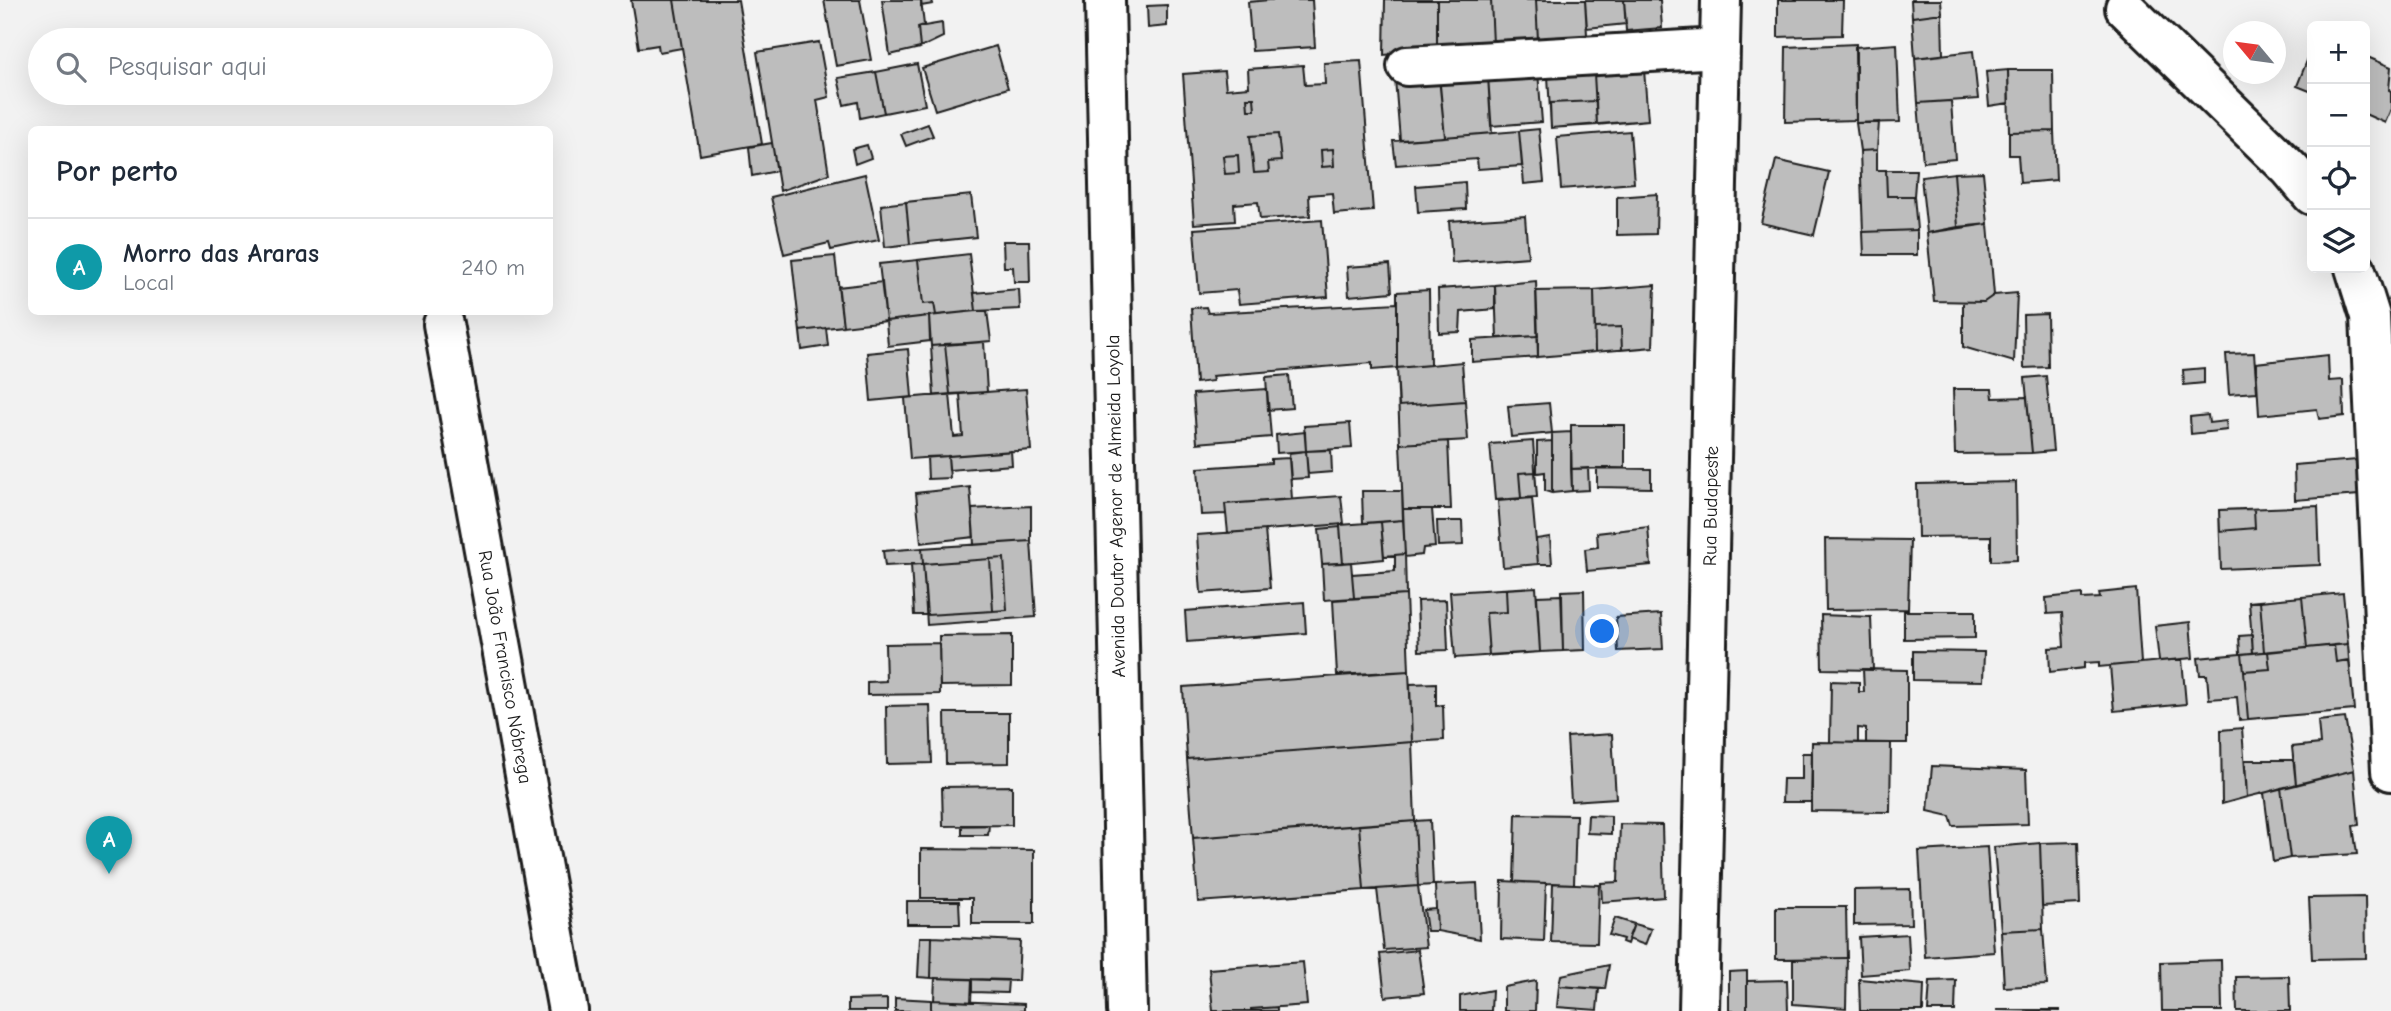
<!DOCTYPE html>
<html lang="pt">
<head>
<meta charset="utf-8">
<style>
	body { margin:0; font-family:"Comic Neue",sans-serif; background:#f2f2f3; color:#1f2937 }
	.controls { position:absolute; right:21px; top:21px; display:grid; overflow:hidden; border-radius:10px; box-shadow:0 7px 28px #0002 }
	.controls button { width:63px; height:63px; display:grid; place-items:center; padding:0; border:0; border-bottom:2px solid #e0e1e3; background:#fff; color:#1f2937; font:35px sans-serif }
	.compass { position:absolute; left:2223px; top:21px; width:63px; height:63px; border-radius:50%; background:#fff; box-shadow:0 7px 28px #0002; rotate:299deg }
	.you { position:absolute; left:1603px; top:632px; width:24px; height:24px; margin:-18px; border:5px solid #fff; border-radius:50%; background:#1a73e8; box-shadow:0 0 0 10px #1a73e833 }
	.badge { display:grid; place-items:center; width:46px; height:46px; border-radius:50%; background:#d93025; color:#fff; font-size:23px; font-weight:700 }
	.pin { position:absolute; translate:-50% -58px; filter:drop-shadow(0 2px 4px #0008) }
	.pin::after { content:''; position:absolute; top:37px; width:24px; height:21px; background:inherit; clip-path:polygon(0 0,100% 0,50% 100%) }
	.list { margin:0; padding:0; list-style:none }
	h2 { display:flex; justify-content:space-between; align-items:center; height:91px; margin:0; padding:0 28px; font-size:30px }
	h2 small { font-size:23px; font-weight:400; color:#747a83 }
	.list li { display:grid; grid-template-columns:46px 1fr auto; gap:21px; align-items:center; box-sizing:border-box; height:98px; padding:0 28px; border-top:2px solid #e0e1e3 }
	.list b { display:block; font-size:26px; white-space:nowrap }
	.list p { margin:0; font-size:23px; white-space:nowrap; color:#747a83 }
	.list em { font-size:23px; font-style:normal; color:#747a83 }
	.icon { flex:none; width:38px; height:38px; fill:none; stroke:currentColor; stroke-width:2; stroke-linecap:round; stroke-linejoin:round }
	.map { position:relative; flex:none; width:2391px; height:1011px; overflow:hidden }
	.search { position:absolute; background:#fff; box-shadow:0 7px 28px #0002; left:28px; top:28px; width:525px; height:77px; display:flex; align-items:center; gap:18px; box-sizing:border-box; padding:0 24px; border-radius:38px; color:#747a83; font-size:26px }
	.panel { position:absolute; background:#fff; box-shadow:0 7px 28px #0002; left:28px; top:126px; width:525px; height:189px; border-radius:10px }
	.map>svg:first-child { display:block }
	.building { fill:#bdbdbd; stroke:#1c1c1c; stroke-width:2 }
	.lines { fill:none; stroke-linecap:round; stroke-linejoin:round }
	.street-casing { stroke:#1c1c1c; stroke-width:44 }
	.street { stroke:#fff; stroke-width:38 }
	.labels { text-anchor:middle; dominant-baseline:central; stroke-width:6; stroke-linejoin:round; paint-order:stroke }
	.street-label { font-size:19px; fill:#1c1c1c; stroke:#fff }
</style>
</head>
<body>
<div class="map">
<svg width="2391" height="1011" viewBox="0 0 2391 1011">
	<rect width="100%" height="100%" fill="#f2f2f2"/>
	<filter id="ink" filterUnits="userSpaceOnUse"><feTurbulence type="fractalNoise" baseFrequency=".0143" numOctaves="2"/><feDisplacementMap in="SourceGraphic" scale="14" xChannelSelector="R" yChannelSelector="G"/><feConvolveMatrix kernelMatrix="1 2 1 2 8 2 1 2 1" color-interpolation-filters="sRGB"/></filter>
	<g filter="url(#ink)">
		<path class="building" d="M631,0h43l8,48 -23,4 -1,-7 -19,3z
			M674,0h64l24,144 -62,11z
			M824,0h36l11,60 -35,6z
			M882,0h39l3,25 -6,2 2,21 -30,7z
			M921,0h11l1,4 -12,2z
			M1269,0h43l3,47 -63,4 -4,-49z
			M1385,0h52v50l-53,5z
			M1437,0h54l2,44 -56,6z
			M1491,0h45l2,40 -45,4z
			M1536,0h49l2,35 -49,5z
			M1585,0h39l2,24 -39,4z
			M1624,0h36l2,28 -36,3z
			M1778,0h65l-1,35 -64,2z
			M1911,0h30l1,13 -30,4z
			M1167,5v21l-19,2 -1,-22z
			M1942,13l1,42 -28,3 -3,-41z
			M942,23l1,14 -23,11 -2,-21z
			M819,42l10,55 -12,3 12,74 -49,17 -23,-139z
			M1856,44v76l-71,2 1,-75z
			M1897,44l3,78 -44,1 -1,-76z
			M996,46l12,42 -73,22 -13,-42z
			M2312,48v44l-15,-6z
			M1973,51l5,48 -60,4 -3,-45z
			M2365,56l26,11 -2,23 2,1v18l-6,14 -20,-9z
			M1361,61l12,150 -39,3 -2,-21 -23,2 1,21 -50,3 -2,-17 -24,2 1,17 -41,3 -11,-150 41,-3 2,18 23,-2 -1,-18 55,-4 2,20 20,-1 -1,-21z
			M917,64l8,41 -41,8 -8,-41z
			M1644,70l4,50 -51,5 -3,-51z
			M1644,70l4,50 -97,8 -3,-52z
			M2008,70l1,33 -20,3 -3,-34z
			M2008,70h45l1,61 -45,1z
			M876,72l8,41 -24,5 -2,-16 -14,3 -6,-27z
			M1538,72l4,50 -51,4 -3,-50z
			M1439,75l6,62 -45,3 -5,-61z
			M1488,76l4,57 -47,4 -6,-59z
			M1247,98h7l1,12h-7z
			M1596,101l1,24 -46,3 -1,-25z
			M1951,101l4,58 -32,3 -5,-59z
			M1879,122l-2,28 -17,1 -4,-28z
			M928,124l5,12 -27,10 -5,-12z
			M1539,129l5,53 -20,2 -5,-53z
			M1519,131l3,35 -44,3 -1,-10 -81,6 -3,-24z
			M1630,131l4,52 -73,6 -4,-52z
			M2054,131l2,49 -36,3 -2,-28h-9v-23z
			M1278,134l3,27 -13,1 1,10 -15,1 -4,-37z
			M772,143l5,28 -25,5 -3,-29z
			M867,145l4,13 -16,6 -3,-15z
			M1333,149l1,17 -12,1 -1,-17z
			M1877,150v20h9l1,26h27l3,34 -54,2 -3,-81z
			M1238,155l1,18 -14,1 -2,-18z
			M1776,160l53,12 -15,63 -53,-12z
			M1886,170h30l-2,26h-27z
			M1983,172l5,52 -30,3 -4,-54z
			M1954,173l4,54 -31,6 -6,-56z
			M865,174l14,66 -48,10 -2,-7 -45,11 -13,-57z
			M1465,182l1,27 -48,3 -2,-26z
			M1657,194l-1,40 -39,1v-38z
			M971,195l5,42 -66,7 -4,-42z
			M906,202l4,42 -25,3 -4,-42z
			M1525,216l3,41 -76,6 -3,-42z
			M1322,220l6,77 -89,7 -2,-14 -38,3 -5,-64z
			M1988,224l6,71 -10,7 -50,-1 -7,-68z
			M1917,230v25h-53l-1,-23z
			M1003,241h26l1,41h-16l-1,-15h-9z
			M969,254l7,57 -40,4 -2,-12 -11,1 -5,-44z
			M835,256l8,70 -17,2 2,18 -26,4 -10,-90z
			M918,260l5,44 11,-1 2,12 -50,6 -7,-57z
			M1390,264l2,28 -43,4 -2,-29z
			M1536,281l2,55 -41,2 -2,-53z
			M882,282l4,39 -43,5 -5,-39z
			M1495,285v24l-34,3 -1,20 -21,1 -1,-44z
			M1655,285l-2,62 -58,5 -1,-62z
			M1655,285l-2,62 -31,3 -1,-23 -26,1 -1,-38z
			M1019,289l1,20 -44,2 -2,-18z
			M1429,290l1,75 -33,3v-76z
			M1594,290l1,62 -57,5 -2,-66z
			M2017,293l-3,69 -51,-15v-45h21l10,-7z
			M1397,303v65l-25,2v-7l-160,13 1,5 -17,2 -5,-75 15,-1 2,6z
			M976,311h11l4,30 -60,5 -2,-30z
			M2047,314l1,53 -24,1 -1,-53z
			M929,316l1,25 -42,5 -2,-25z
			M826,328l2,18 -26,4 -2,-19z
			M1538,336v21l-66,5v-22z
			M984,342l3,50 -37,2 -5,-50z
			M984,342l3,50 -53,4 -3,-50z
			M908,349l4,48 -41,4 -4,-48z
			M2254,353l3,39 -28,2 -3,-40z
			M2328,355l1,26 14,-1 1,36 -25,3 -2,-10 -58,6 -3,-52z
			M1462,362l3,39 -66,5 -2,-38z
			M1462,362l6,78 -68,4 -3,-76z
			M2204,368v15l-20,2 -1,-15z
			M1289,375l3,33 -24,2 -2,-33z
			M2046,376l7,75 -21,2 -7,-75z
			M1026,389l5,61 -121,9 -5,-61 45,-4 4,43 9,-1 -3,-42z
			M1267,389l4,48 -74,6 -4,-49z
			M1953,389h39l1,9 34,-1 5,56 -77,1z
			M1549,403l3,30 -41,4 -3,-31z
			M2208,415l1,8 17,-2 1,9 -36,4 -1,-17z
			M1350,423l2,25 -46,3 -2,-25z
			M1571,425h54v43l-54,1z
			M1305,432l1,19 -29,2 -1,-18z
			M1571,432l1,59 -20,2v-60z
			M1448,441l3,68h-48l-3,-65z
			M1533,441l4,56 -42,3 -5,-56z
			M1552,441v52l-7,-2v-19l-8,1v-31z
			M1331,450l1,22 -24,2 -2,-23z
			M1011,451l1,14 -63,5 -1,-14z
			M1306,451l2,27 -17,1 -2,-26z
			M948,456l2,22 -22,1 -1,-22z
			M1289,458l3,41 -67,5 1,10 -25,1 -3,-47 73,-5v-4z
			M2357,460l2,35 -64,5 -1,-35z
			M1588,468l1,22 -17,1 -1,-22z
			M1597,468l54,1v19l-54,-1z
			M1535,472l2,25 -16,1 -2,-25z
			M2016,482l1,78 -26,1v-25l-73,1 -1,-53z
			M970,487l4,50 -53,6 -5,-50z
			M1362,491h40l1,29 -40,3z
			M1341,496l3,28 -116,9 -3,-29z
			M1532,498l6,66 -35,3 -5,-66z
			M1031,506v35l-57,4 -2,-36z
			M2318,506l2,59 -99,4 -2,-59z
			M1403,509h29l3,38 -12,1 -1,7 -17,2z
			M2254,509l1,19 -35,3 -1,-21z
			M1403,520l2,34 -21,2 -3,-34z
			M1437,521h25l1,24 -25,1z
			M1381,522l3,37 -41,4 -3,-38z
			M1340,527l3,36 -21,1 -3,-35z
			M1648,527l3,38 -64,6 -2,-22 13,-2 -1,-14z
			M1265,530l5,58 -69,5 -4,-58z
			M1550,537l2,27h-14l-2,-25z
			M1825,539l85,1 -2,69 -82,1z
			M1031,541l5,76 -109,8 -5,-77z
			M922,548l1,16 -38,2 -2,-15z
			M1405,554l1,41 -52,3 -2,-24 43,-3v-16z
			M1004,558l3,52 -14,1 -3,-52z
			M990,559l3,52 -66,4 -4,-51z
			M1351,562l3,36 -30,2 -2,-36z
			M911,564h12l4,51h-13z
			M1536,587l4,65 -85,6 -5,-66z
			M1536,587l4,65 -51,3 -3,-42 21,-1 -1,-23z
			M2136,589l5,74 -42,4v-5l-15,1v5l-34,4 -1,-24 15,-1 -2,-34 -15,1 -1,-16 36,-4v5l18,-1 -1,-5z
			M1584,590l1,60 -22,1 -2,-60z
			M2343,593l5,51 -95,9 -4,-51z
			M1406,595l3,76 -72,4 -4,-75z
			M1562,595l1,56 -23,1 -3,-56z
			M2302,597l5,51 -43,4 -4,-51z
			M1446,600l2,50 -29,1 -2,-50z
			M1304,602l2,31 -119,9 -2,-31z
			M1904,611h71v27l-71,1z
			M1661,614l2,35 -45,2 -2,-34z
			M1821,615l50,2 2,53 -51,-1z
			M2190,622l3,36 -34,3 -4,-35z
			M1012,635v50l-72,1 -1,-50z
			M2252,635l1,18 -13,1 -1,-18z
			M939,643l1,51 -73,1v-13l19,-1 -1,-37z
			M2348,644l1,16 -13,2 -2,-17z
			M2348,644l6,66 -115,10 -2,-23 -28,2 -2,-24h-7l-2,-17z
			M2334,645l2,17 13,-2 5,50 -106,9 -4,-48 26,-2 -2,-17z
			M1913,651l71,1 -1,29 -70,-1z
			M2264,652h4l2,17 -26,2 -2,-17z
			M2182,659l4,45 -72,7 -4,-45z
			M1863,669l44,1v73h-41v-14l-8,-1v15l-28,-1 1,-61 28,1v10h5z
			M1409,671l3,71 -225,17 -4,-72z
			M1436,683v23l7,-1 1,35 -32,2 -2,-58z
			M930,705l2,58 -45,1 -1,-58z
			M945,713h64v50l-63,1z
			M2345,718l9,52 -58,15 -4,-38 28,-3 -2,-23z
			M2242,728l5,69 -25,7 -1,-74z
			M1612,734l4,64 -45,3 -4,-64z
			M1412,742l3,79 -222,17 -6,-79z
			M1812,742l79,1 -1,69 -79,-1z
			M1802,753h10v49h-30l1,-23h19z
			M2245,760h49l2,25 -49,12z
			M1932,766l94,4 2,54 -75,2 -3,-10 -22,-5z
			M2354,770l5,55 -6,1 4,28 -67,4 -9,-70z
			M1012,786v39l-69,1 -1,-39z
			M2281,788l9,70 -17,4 -9,-69z
			M1516,814l60,1 -2,69 -60,-2z
			M1588,815l23,1v18l-24,-1z
			M1430,820l3,65 -15,1 -3,-65z
			M1415,821l3,65 -54,4 -5,-65z
			M1620,824l42,1 2,72 -62,5 -1,-19 17,-1z
			M962,825h27l-1,10h-26z
			M1359,825l5,65 -166,12 -5,-64z
			M2078,842l2,62 -38,2 -2,-63z
			M2040,843l3,86 -42,2 -7,-84z
			M1987,847l7,105 -69,5 -6,-106z
			M921,849l113,1v74h-62v-26h-51z
			M1502,881l44,2 -2,58 -43,-2z
			M1477,883l3,56 -43,-8 -2,-46z
			M1553,883l46,2 -2,58 -46,-1z
			M1418,886l8,61 -42,3 -7,-61z
			M1910,889l1,35 -57,1v-35z
			M2365,897l1,61 -54,1 -3,-61z
			M907,901h52l1,23h-53z
			M1776,907h70l1,51 -71,1z
			M1436,909l1,22h-10l-3,-21z
			M1615,918l19,6 -7,20 -5,-2 1,-3 -14,-4z
			M1634,924l17,5 -6,16 -17,-6z
			M2043,929l4,56 -43,2 -3,-56z
			M1908,934l2,37 -49,4 -2,-38z
			M920,937h12l-1,41 -13,-1z
			M932,937l88,4 -2,40 -87,-3z
			M1418,950l6,43 -39,4 -5,-43z
			M1847,958l-1,50 -53,-4v-45z
			M2221,960l1,51h-60l-1,-49z
			M1303,962l4,43 -56,4v2h-38l-4,-42z
			M1609,965l-4,24 -46,-3 2,-11z
			M1747,971v40h-18v-39z
			M2289,976l1,35h-53l-1,-34z
			M935,978l37,1 -1,23 -37,-2z
			M972,979l36,1 -1,13 -35,-1z
			M1859,979l65,6 -1,26h-63z
			M1787,980l1,31h-41v-30z
			M1956,980l-1,31h-27l2,-30z
			M1536,981l-1,30h-31v-24z
			M1559,986l40,3 -2,21 -40,-3z
			M1492,990l-1,21h-31v-15z
			M895,998l36,2v11h-36z
			M887,999v12h-39v-11z
			M931,1000l93,4v7h-93z
			M1277,1007v4h-26v-2z
			M1996,1010h64v1z"/>
		<g class="lines">
			<g class="street-casing">
				<path id="street" d="M1105,0l22,1011
					M2125,8l165,161 22,26
					M1407,66l313,-18
					M2355,268l15,48 21,455
					M443,324l125,687
					M1699,1011l22,-1011"/>
			</g>
			<use href="#street" class="street"/>
		</g>
	</g>
	<g class="labels">
		<g class="street-label">
			<text transform="translate(1116 506) rotate(-91)">Avenida Doutor Agenor de Almeida Loyola</text>
			<text transform="translate(1711 506) rotate(-89)">Rua Budapeste</text>
			<text transform="translate(505 667) rotate(80)">Rua João Francisco Nóbrega</text>
		</g>
	</g>
</svg>
<div class="controls">
<button>+</button>
<button>−</button>
<button><svg class="icon" aria-label="locate" viewBox="0 0 24 24"><circle cx="12" cy="12" r="6"/><path d="M12 2v4M12 18v4M2 12h4M18 12h4"/></svg></button>
<button><svg class="icon" aria-label="layers" viewBox="0 0 24 24"><path d="M12 4l9 5-9 5-9-5zM3 14l9 5 9-5"/></svg></button>
</div>
<svg class="compass" viewBox="-18 -18 36 36"><path d="M0-13l5 13h-10z" fill="#e53935"/><path d="M0 13l5-13h-10z" fill="#747a83"/></svg>
<div class="you"></div>
<div class="pin badge" style="left:109px;top:874px;background:#0f9aa8">A</div>
<div class="search"><svg class="icon" aria-label="search" viewBox="0 0 24 24"><circle cx="10" cy="10" r="6"/><path d="M15 15l6 6"/></svg>Pesquisar aqui</div>
<section class="panel">
<h2>Por perto<small></small></h2>
<ul class="list">
<li><span class="badge" style="background:#0f9aa8">A</span><div><b>Morro das Araras</b><p>Local</p></div><em>240 m</em></li>
</ul>
</section>
</div>
</body>
</html>
